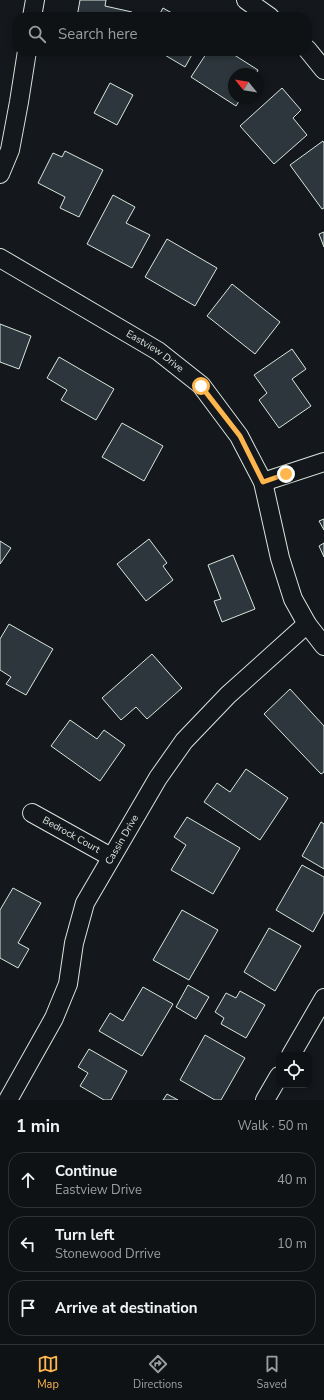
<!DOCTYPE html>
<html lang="en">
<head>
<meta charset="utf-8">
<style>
	body { margin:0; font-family:"Nunito Sans",sans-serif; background:#1d2022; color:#f1f3f6 }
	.controls { position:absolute; right:12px; bottom:12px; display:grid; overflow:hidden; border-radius:8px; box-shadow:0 2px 6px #0003 }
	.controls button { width:36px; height:36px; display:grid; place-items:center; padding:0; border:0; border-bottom:1px solid #2f3234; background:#0f1215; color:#f1f3f6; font:20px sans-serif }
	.compass { position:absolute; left:228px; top:68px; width:36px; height:36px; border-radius:50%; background:#0f1215; box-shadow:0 2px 6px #0003; rotate:300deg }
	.stop { position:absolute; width:12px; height:12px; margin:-9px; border:3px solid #ffb74d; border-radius:50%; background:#fff }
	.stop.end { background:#ffb74d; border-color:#fff; box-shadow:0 1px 4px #0008 }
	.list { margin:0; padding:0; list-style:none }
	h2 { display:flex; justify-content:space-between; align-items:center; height:52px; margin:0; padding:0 16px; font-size:17px }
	h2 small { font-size:13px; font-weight:400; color:#9b9ea0 }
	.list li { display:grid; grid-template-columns:26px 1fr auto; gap:12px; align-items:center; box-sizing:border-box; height:56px; margin:0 8px 8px; padding:0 8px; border:1px solid #2f3234; border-radius:16px }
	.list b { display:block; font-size:15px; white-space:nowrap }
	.list p { margin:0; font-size:13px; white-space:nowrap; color:#9b9ea0 }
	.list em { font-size:13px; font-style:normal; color:#9b9ea0 }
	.icon { flex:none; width:22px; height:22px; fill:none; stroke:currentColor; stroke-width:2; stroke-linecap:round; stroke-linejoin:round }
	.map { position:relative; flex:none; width:324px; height:1100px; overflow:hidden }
	.search { position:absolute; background:#0f1215; box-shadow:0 2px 6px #0003; left:12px; right:12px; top:12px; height:44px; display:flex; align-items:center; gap:10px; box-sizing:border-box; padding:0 14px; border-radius:16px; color:#9b9ea0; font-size:15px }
	.sheet { height:244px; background:#0f1215 }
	nav { display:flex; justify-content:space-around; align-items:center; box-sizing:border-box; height:56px; border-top:1px solid #2f3234; background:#0f1215; font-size:11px; color:#9b9ea0 }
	nav a { display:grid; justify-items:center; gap:2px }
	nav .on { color:#ffb74d }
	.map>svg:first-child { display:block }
	.building { fill:#2c363c; stroke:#d8e6dc }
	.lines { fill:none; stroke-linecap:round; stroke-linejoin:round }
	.minor-casing { stroke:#d8e6dc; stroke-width:20 }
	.minor { stroke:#14181c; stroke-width:18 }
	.route { stroke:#ffb74d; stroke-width:5 }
	.labels { text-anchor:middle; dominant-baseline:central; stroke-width:3; stroke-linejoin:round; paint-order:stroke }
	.street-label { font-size:10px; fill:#d8e6dc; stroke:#14181c }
</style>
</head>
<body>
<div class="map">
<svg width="324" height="1100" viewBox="0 0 324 1100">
	<rect width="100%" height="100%" fill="#14181c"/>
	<path class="building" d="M80,0h26l-1,6 27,6 -1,5h-54z
		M163,8l16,9h-21z
		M158,51h36l-9,16z
		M208,51h20l30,19 -2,4h-22v24h7l-5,8 -45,-29z
		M110,83l23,12 -16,30 -23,-12z
		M282,88l19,22 -8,8 14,17 -33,29 -34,-38z
		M323,141l1,2v65l-2,1 -32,-44z
		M65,151l38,19 -24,47 -19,-9 5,-11 -27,-14 15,-30 9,4z
		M113,195l22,12 -9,16 24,12 -18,33 -45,-24z
		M324,232v15l-5,-13z
		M167,239l50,29 -22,38 -50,-29z
		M232,284l48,38 -25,32 -48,-38z
		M0,324l31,12 -12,33 -19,-7z
		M292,349l14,20 -14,10 19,27 -32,22 -20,-28 8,-7 -13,-18z
		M59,357l55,32 -18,31 -35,-20 6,-10 -20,-12z
		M122,423l41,23 -19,35 -42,-24z
		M324,519v11l-5,-9z
		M149,539l18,24 -4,3 10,14 -27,21 -29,-37z
		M0,541l11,7 -11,16z
		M324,543v14l-5,-11z
		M233,555l22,54 -33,13 -8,-21 7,-2 -13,-34z
		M9,624l44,25 -27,46 -20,-11 5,-7 -11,-7v-31z
		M152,654l30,34 -35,31 -11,-12 -15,13 -19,-22z
		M290,689l34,37v46l-3,2 -57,-60z
		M70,720l27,19 7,-9 21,15 -25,36 -49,-35z
		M246,769l42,29 -28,42 -56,-38 13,-19 13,9z
		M187,817l53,31 -27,46 -42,-24 15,-25 -12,-8z
		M321,822l3,2v45l-22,-13z
		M302,865l22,12v35l-11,20 -37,-22z
		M13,888l28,15 -23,40 11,6 -11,19 -18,-10v-48z
		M182,910l36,20 -29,50 -36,-20z
		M269,928l32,18 -26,45 -31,-19z
		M188,985l21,12 -13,22 -20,-12z
		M143,987l30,17 -31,52 -43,-25 11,-18 13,8z
		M240,991l25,14 -19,33 -25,-14 3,-6 -9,-6 11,-19 10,5z
		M205,1035l40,23 -24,42h-6l-35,-20z
		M89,1049l38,22 -16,29h-7l-24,-14 8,-13 -10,-6z
		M167,1094l11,6h-15z"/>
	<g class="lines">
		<g class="minor-casing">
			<g id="minor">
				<path d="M246,0l24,17"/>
				<path d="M32,17l3,-17"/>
				<path d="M307,49l17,21"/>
				<path d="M0,174l10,-24 9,-48 8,-51"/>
				<path id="s1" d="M0,258l158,93 43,34 38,51 24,46 17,76 13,41 14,25 17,22"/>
				<path d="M263,482l61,-20"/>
				<path id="s2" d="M32,813l79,44"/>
				<path d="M291,1055l33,-57"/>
				<path id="s3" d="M8,1100l46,-82 14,-34 6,-41 11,-40 73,-125 26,-37 44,-46 79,-71"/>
				<path d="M265,1100l14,-24"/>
			</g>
		</g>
		<use href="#minor" class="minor"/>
	</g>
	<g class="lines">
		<path class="route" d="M201,386l39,50 23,46 23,-8"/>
	</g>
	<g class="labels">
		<g class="street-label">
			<text stroke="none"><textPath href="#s1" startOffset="181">Eastview Drive</textPath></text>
			<text stroke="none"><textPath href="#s2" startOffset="45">Bedrock Court</textPath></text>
			<text stroke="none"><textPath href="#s3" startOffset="287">Cassin Drive</textPath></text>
		</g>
	</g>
</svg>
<div class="controls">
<button><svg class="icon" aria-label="locate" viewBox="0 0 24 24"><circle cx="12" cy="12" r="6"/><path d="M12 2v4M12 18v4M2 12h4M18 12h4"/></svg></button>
</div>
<svg class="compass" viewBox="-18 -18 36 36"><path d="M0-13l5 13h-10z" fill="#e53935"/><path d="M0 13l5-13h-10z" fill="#9b9ea0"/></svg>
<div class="stop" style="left:201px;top:386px"></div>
<div class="stop end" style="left:286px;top:474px"></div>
<div class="search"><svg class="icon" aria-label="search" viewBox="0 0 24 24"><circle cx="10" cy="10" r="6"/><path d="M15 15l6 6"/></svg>Search here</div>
</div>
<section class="sheet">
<h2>1 min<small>Walk · 50 m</small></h2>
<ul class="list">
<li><svg class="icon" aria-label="ahead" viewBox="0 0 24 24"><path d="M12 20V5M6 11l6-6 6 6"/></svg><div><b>Continue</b><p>Eastview Drive</p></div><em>40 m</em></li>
<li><svg class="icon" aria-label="left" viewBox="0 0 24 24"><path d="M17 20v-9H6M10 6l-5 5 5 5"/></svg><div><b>Turn left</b><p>Stonewood Drrive</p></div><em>10 m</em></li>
<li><svg class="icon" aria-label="arrive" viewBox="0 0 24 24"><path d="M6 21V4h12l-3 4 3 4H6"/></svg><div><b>Arrive at destination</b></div></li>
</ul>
</section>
<nav>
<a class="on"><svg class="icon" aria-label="map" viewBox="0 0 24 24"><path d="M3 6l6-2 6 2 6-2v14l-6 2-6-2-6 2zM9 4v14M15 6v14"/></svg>Map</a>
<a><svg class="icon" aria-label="directions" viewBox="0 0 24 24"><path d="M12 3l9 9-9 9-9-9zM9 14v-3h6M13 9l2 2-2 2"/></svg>Directions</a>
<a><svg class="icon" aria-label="saved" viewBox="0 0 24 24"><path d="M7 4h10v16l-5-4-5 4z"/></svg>Saved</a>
</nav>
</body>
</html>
